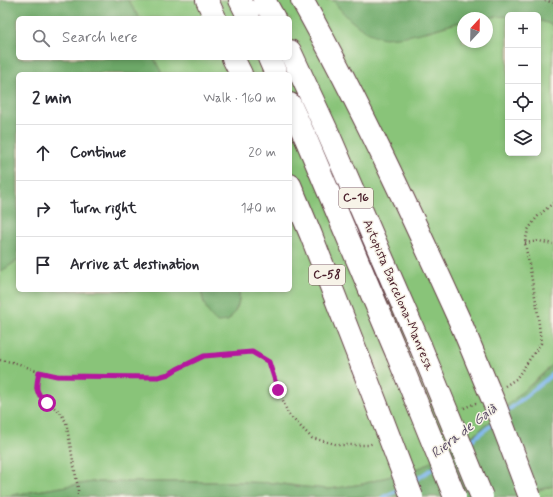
<!DOCTYPE html>
<html lang="en">
<head>
<meta charset="utf-8">
<style>
	body { margin:0; font-family:Mynerve,sans-serif; background:#f7f7f7; color:#2b2b33 }
	.controls { position:absolute; right:12px; top:12px; display:grid; overflow:hidden; border-radius:6px; box-shadow:0 2px 6px #0003 }
	.controls button { width:36px; height:36px; display:grid; place-items:center; padding:0; border:0; border-bottom:1px solid #e1e1e2; background:#fff; color:#2b2b33; font:20px sans-serif }
	.compass { position:absolute; left:457px; top:12px; width:36px; height:36px; border-radius:50%; background:#fff; box-shadow:0 2px 6px #0003; rotate:22deg }
	.stop { position:absolute; width:12px; height:12px; margin:-9px; border:3px solid #b5179e; border-radius:50%; background:#fff }
	.stop.end { background:#b5179e; border-color:#fff; box-shadow:0 1px 4px #0008 }
	.list { margin:0; padding:0; list-style:none }
	h2 { display:flex; justify-content:space-between; align-items:center; height:52px; margin:0; padding:0 16px; font-size:17px }
	h2 small { font-size:13px; font-weight:400; color:#7c7c81 }
	.list li { display:grid; grid-template-columns:26px 1fr auto; gap:12px; align-items:center; box-sizing:border-box; height:56px; padding:0 16px; border-top:1px solid #e1e1e2 }
	.list b { display:block; font-size:15px; white-space:nowrap }
	.list em { font-size:13px; font-style:normal; color:#7c7c81 }
	.icon { flex:none; width:22px; height:22px; fill:none; stroke:currentColor; stroke-width:2; stroke-linecap:round; stroke-linejoin:round }
	.map { position:relative; flex:none; width:553px; height:497px; overflow:hidden }
	.search { position:absolute; background:#fff; box-shadow:0 2px 6px #0003; left:16px; top:16px; width:276px; height:44px; display:flex; align-items:center; gap:10px; box-sizing:border-box; padding:0 14px; border-radius:6px; color:#7c7c81; font-size:15px }
	.panel { position:absolute; background:#fff; box-shadow:0 2px 6px #0003; left:16px; top:72px; width:276px; height:220px; border-radius:6px }
	.map>svg:first-child { display:block }
	.green { fill:#89c479; stroke:#6a7252 }
	.forest { fill:#6eaa69; stroke:#5c644a }
	.lines { fill:none; stroke-linecap:round; stroke-linejoin:round }
	.stream { stroke:#7db6ed; stroke-width:4 }
	.motorway-casing { stroke:#643d44; stroke-width:24 }
	.path { stroke:#643d44; stroke-width:2.5; stroke-dasharray:1 3; stroke-linecap:butt }
	.motorway { stroke:#fff; stroke-width:22 }
	.motorway-bridge-casing { stroke:#643d44; stroke-width:24; stroke-linecap:butt }
	.motorway-bridge { stroke:#fff; stroke-width:22 }
	.route { stroke:#b5179e; stroke-width:5 }
	.labels { text-anchor:middle; dominant-baseline:central; stroke-width:3; stroke-linejoin:round; paint-order:stroke }
	.shield { fill:#f7f3e8; stroke:#7e5f64; stroke-width:1 }
	.shield-label { font-size:12px; font-weight:bold; fill:#4a1f2b }
	.street-label { font-size:13px; fill:#4a1f2b; stroke:#f7f3e8 }
	.water-label { font-size:14px; font-style:italic; fill:#594c65; stroke:#f7f3e8 }
</style>
</head>
<body>
<div class="map">
<svg width="553" height="497" viewBox="0 0 553 497">
	<rect width="100%" height="100%" fill="#f7f3e8"/>
	<filter id="ink" filterUnits="userSpaceOnUse"><feTurbulence type="fractalNoise" baseFrequency=".025" numOctaves="2"/><feDisplacementMap in="SourceGraphic" scale="8" xChannelSelector="R" yChannelSelector="G"/><feConvolveMatrix kernelMatrix="1 2 1 2 8 2 1 2 1" color-interpolation-filters="sRGB"/></filter>
	<filter id="wash" filterUnits="userSpaceOnUse"><feTurbulence type="fractalNoise" baseFrequency=".012" numOctaves="4" result="noise"/><feDisplacementMap in="SourceGraphic" scale="16" xChannelSelector="R" yChannelSelector="G"/><feGaussianBlur stdDeviation="0.9" result="paint"/><feColorMatrix in="noise" values="0 0 0 0 0 0 0 0 0 0 0 0 0 0 0 0 0 1.4 0 .05"/><feComposite in="paint" operator="in"/></filter>
	<g filter="url(#wash)">
		<rect width="100%" height="100%" fill="#f5e6d0"/>
		<path class="green" d="M128,0h205l6,8 87,24 37,-11v21h24v-24h-7l28,-3v138h30v-133l15,5v339l-3,3 -73,66 -55,34 -59,17 -34,5 -17,-1 -36,-5 -34,-1h-150l-92,15v-225l18,-12v30h183l3,13 24,18c9,-12 12,-16 11,-31h51v-216h-128l-8,-16h136v-40h-151z
			M553,486v11h-40z"/>
		<path class="forest" d="M0,0h128l11,18h-121v40h136l8,16h-144v186l-18,12z
			M333,0h220v25l-15,-5v-5c-25,0 -49,3 -75,3v3c-22,6 -44,14 -66,16 -4,0 -9,1 -13,1 -21,-4 -39,-21 -51,-38z
			M201,290h38c1,15 -2,19 -11,31l-11,1c-11,-10 -13,-17 -16,-32z
			M553,364v122l-40,11h-513l92,-15h150l34,1 18,3 35,3 34,-5 59,-17 55,-34 48,-44 13,-10z"/>
		<g class="lines">
			<path class="stream" d="M505,413l48,-39
				M468,443l26,-20
				M412,482l23,-15
				M383,497l18,-8"/>
		</g>
	</g>
	<g filter="url(#ink)">
		<g class="lines">
			<g class="motorway-casing">
				<path id="motorway" d="M207,0l8,18
					M240,0l9,18
					M264,0l10,18
					M302,0c59,106 110,216 160,326
					M290,51l38,82 92,212
					M233,58l8,16
					M269,58l7,16
					M290,104l17,37 90,213
					M290,185l21,50 51,131"/>
			</g>
			<path class="path" d="M545,0l8,3
				M525,243l14,-2 14,3
				M0,360l17,3 22,9 18,4 102,1 10,-3 8,-5 27,-13 48,-4 17,10 19,52 24,24 27,7h29l6,-2
				M39,372l-3,16 2,7 22,17 6,10 12,66v9
				M505,386l11,-7 25,-36 -4,-36 -12,-64 3,-13 9,-13 16,-14
				M464,408l12,-5"/>
			<use href="#motorway" class="motorway"/>
			<g class="motorway-bridge-casing">
				<path id="motorway-bridge" d="M462,326l33,79 35,92
					M420,345l62,152
					M397,354l58,143
					M362,366l50,131"/>
			</g>
			<use href="#motorway-bridge" class="motorway-bridge"/>
		</g>
	</g>
	<g class="lines" filter="url(#ink)">
		<path class="route" d="M47,403c-13,-12 -11,-15 -8,-31l18,4 101,1 11,-3 8,-5 27,-13 48,-4 17,10 9,28"/>
	</g>
	<g class="labels">
		<g class="shield">
			<rect x="339" y="188" width="34" height="20" rx="3"/>
			<rect x="309" y="265" width="36" height="20" rx="3"/>
		</g>
		<g class="shield-label">
			<text x="356" y="198">C-16</text>
			<text x="327" y="275">C-58</text>
		</g>
		<g class="street-label">
			<text transform="translate(398 295) rotate(67)">Autopista Barcelona-Manresa</text>
		</g>
		<g class="water-label">
			<text transform="translate(464 431) rotate(-38)">Riera de Gaià</text>
		</g>
	</g>
</svg>
<div class="controls">
<button>+</button>
<button>−</button>
<button><svg class="icon" aria-label="locate" viewBox="0 0 24 24"><circle cx="12" cy="12" r="6"/><path d="M12 2v4M12 18v4M2 12h4M18 12h4"/></svg></button>
<button><svg class="icon" aria-label="layers" viewBox="0 0 24 24"><path d="M12 4l9 5-9 5-9-5zM3 14l9 5 9-5"/></svg></button>
</div>
<svg class="compass" viewBox="-18 -18 36 36"><path d="M0-13l5 13h-10z" fill="#e53935"/><path d="M0 13l5-13h-10z" fill="#7c7c81"/></svg>
<div class="stop" style="left:47px;top:403px"></div>
<div class="stop end" style="left:278px;top:390px"></div>
<div class="search"><svg class="icon" aria-label="search" viewBox="0 0 24 24"><circle cx="10" cy="10" r="6"/><path d="M15 15l6 6"/></svg>Search here</div>
<section class="panel">
<h2>2 min<small>Walk · 160 m</small></h2>
<ul class="list">
<li><svg class="icon" aria-label="ahead" viewBox="0 0 24 24"><path d="M12 20V5M6 11l6-6 6 6"/></svg><div><b>Continue</b></div><em>20 m</em></li>
<li><svg class="icon" aria-label="right" viewBox="0 0 24 24"><path d="M7 20v-9h11M14 6l5 5-5 5"/></svg><div><b>Turn right</b></div><em>140 m</em></li>
<li><svg class="icon" aria-label="arrive" viewBox="0 0 24 24"><path d="M6 21V4h12l-3 4 3 4H6"/></svg><div><b>Arrive at destination</b></div></li>
</ul>
</section>
</div>
</body>
</html>
